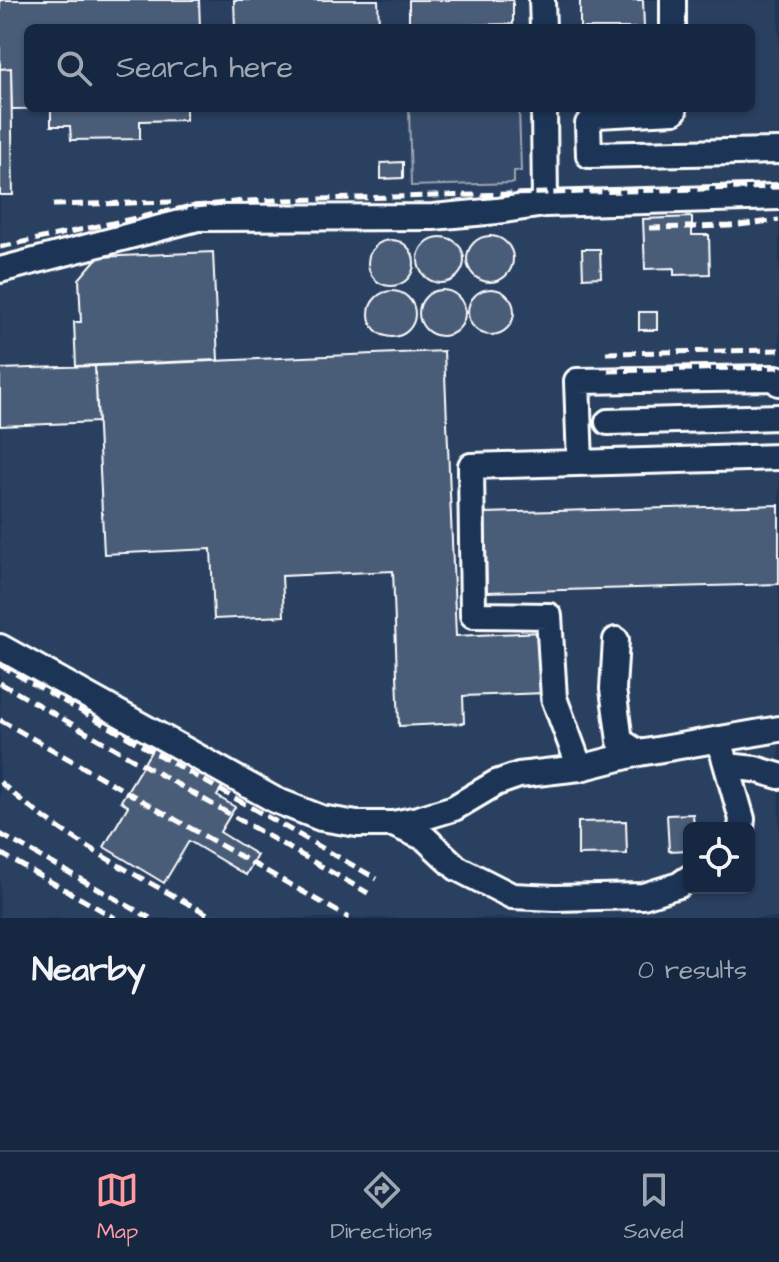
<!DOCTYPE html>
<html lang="en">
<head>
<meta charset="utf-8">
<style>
	body { margin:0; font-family:"Architects Daughter",sans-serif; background:#23344c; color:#f1f3f6 }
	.controls { position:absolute; right:24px; bottom:24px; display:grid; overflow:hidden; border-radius:12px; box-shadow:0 2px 6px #0004 }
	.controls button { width:72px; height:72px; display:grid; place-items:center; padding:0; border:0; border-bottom:2px solid #35445a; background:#162841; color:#f1f3f6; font:40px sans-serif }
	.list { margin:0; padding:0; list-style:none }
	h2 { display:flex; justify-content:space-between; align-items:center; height:104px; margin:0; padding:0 32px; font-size:34px }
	h2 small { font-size:26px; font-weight:400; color:#9ea6b1 }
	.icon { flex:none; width:44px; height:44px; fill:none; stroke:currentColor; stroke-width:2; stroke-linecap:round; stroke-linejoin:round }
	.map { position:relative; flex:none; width:779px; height:918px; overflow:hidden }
	.search { position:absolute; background:#162841; box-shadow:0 2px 6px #0004; left:24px; right:24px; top:24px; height:88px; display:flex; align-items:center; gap:20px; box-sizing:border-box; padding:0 28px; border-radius:12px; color:#9ea6b1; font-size:30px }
	.sheet { height:232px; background:#162841 }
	nav { display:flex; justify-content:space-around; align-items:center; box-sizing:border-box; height:112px; border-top:2px solid #35445a; background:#162841; font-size:22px; color:#9ea6b1 }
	nav a { display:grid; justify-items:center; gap:4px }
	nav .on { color:#ff9aa2 }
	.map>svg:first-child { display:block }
	.built { fill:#2a4161; fill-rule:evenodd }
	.green { fill:#364b69; stroke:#9aa5b4; stroke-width:2 }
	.building { fill:#4a5d79; stroke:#fff; stroke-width:2 }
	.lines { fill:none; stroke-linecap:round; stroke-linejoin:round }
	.minor-casing { stroke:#fff; stroke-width:30 }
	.minor { stroke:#1d3557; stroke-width:24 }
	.rail { stroke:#fff; stroke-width:5; stroke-dasharray:12 6; stroke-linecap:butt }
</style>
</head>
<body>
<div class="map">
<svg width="779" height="918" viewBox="0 0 779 918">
	<rect width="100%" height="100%" fill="#1d3557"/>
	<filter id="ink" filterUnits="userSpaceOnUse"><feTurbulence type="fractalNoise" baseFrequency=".0125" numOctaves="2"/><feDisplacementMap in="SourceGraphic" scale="16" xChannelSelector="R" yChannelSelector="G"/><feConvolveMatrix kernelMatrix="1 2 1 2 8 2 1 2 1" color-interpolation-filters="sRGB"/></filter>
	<g filter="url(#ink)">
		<path class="built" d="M0,0h779v918h-779zM28,28h723v80h-723zM689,828h60v60h-60z"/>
		<path class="green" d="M409,108h110l2,63h-7v12l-103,3z"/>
		<path class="building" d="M0,0h199l1,28h-172v80h158v12l-46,1v18l-69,1 -1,-14h-19v-18l-39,1 -1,-41 -11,1z
			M234,0h144l1,25 -67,3h-77z
			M409,0h104v24l-104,2z
			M580,0h63l1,28h-64z
			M11,68l2,127h-13v-126z
			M403,162v16l-22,1v-16z
			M692,217v18h17l1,39 -36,1v-7l-29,1 -2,-50z
			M467 259a23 23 0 1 1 46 0a23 23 0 1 1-46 0Z
			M418 260a23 23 0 1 1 46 0a23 23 0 1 1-46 0Z
			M368 263a23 23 0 1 1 46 0a23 23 0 1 1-46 0Z
			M582,249h18l1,28 -18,1z
			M213,252l5,108 -142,6 -2,-44h7l-2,-43 19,-22z
			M468 312a23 23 0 1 1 46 0a23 23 0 1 1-46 0Z
			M419 313a23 23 0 1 1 46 0a23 23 0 1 1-46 0Z
			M369 314a23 23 0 1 1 46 0a23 23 0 1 1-46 0Z
			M639,312h18v18h-18z
			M444,351l12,285 87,-4 2,61 -82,3 1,27 -65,3 -6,-155 -111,5 2,40 -70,3 -3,-70 -107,5 -9,-188z
			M95,366l3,56 -98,4v-57z
			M779,505v79l-292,8 -2,-79z
			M158,740l68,41 -9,15 18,11 -15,25 37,23 -11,20 -57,-34 -25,42 -60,-36 24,-41 -7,-5z
			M693,814l1,14h-5v22l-20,1 -2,-36z
			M626,821l1,33 -49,1v-33z"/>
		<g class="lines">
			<g class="minor-casing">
				<path id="minor" d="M542,0l1,28
					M673,0v28
					M544,108l1,96 234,-7
					M674,108v3l-77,4 -9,9 1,31 190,-4
					M0,270l198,-52 235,-1 64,-6 48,-7
					M608,422l171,-5
					M580,463l-3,-82 200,-3 2,5
					M616,640l-3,49 7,52 19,12 140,-24
					M0,647l275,153 46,18 36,6h36l25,-5 36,-11 42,-25 23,-8 61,-7 59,-15
					M719,739l23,80 -1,9
					M727,766l28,3 24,7
					M580,768l-26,-70 -5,-82 -76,-1 -2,-149 308,-9
					M393,824l32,14 32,30 55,28 43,2 88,-2 36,-11 10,-7"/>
			</g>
			<use href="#minor" class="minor"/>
			<path class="rail" d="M53,205l118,-3
				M649,228l81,-2 49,-6
				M0,247l187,-40 56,-6 536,-14
				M606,353l173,-3
				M608,371l171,-4
				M0,665l377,214
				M0,683l368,210
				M0,720l349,198
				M0,782c63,57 141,96 215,136
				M0,834l150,84
				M0,853l115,65"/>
		</g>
	</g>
</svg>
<div class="controls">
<button><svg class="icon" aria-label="locate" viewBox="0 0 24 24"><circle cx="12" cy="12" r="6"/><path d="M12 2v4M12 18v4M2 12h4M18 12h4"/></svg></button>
</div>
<div class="search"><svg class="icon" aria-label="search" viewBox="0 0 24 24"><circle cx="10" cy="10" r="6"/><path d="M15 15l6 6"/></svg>Search here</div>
</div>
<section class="sheet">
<h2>Nearby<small>0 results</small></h2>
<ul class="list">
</ul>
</section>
<nav>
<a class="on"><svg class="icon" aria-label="map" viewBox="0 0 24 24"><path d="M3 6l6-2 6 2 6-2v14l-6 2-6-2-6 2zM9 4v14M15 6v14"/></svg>Map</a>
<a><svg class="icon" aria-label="directions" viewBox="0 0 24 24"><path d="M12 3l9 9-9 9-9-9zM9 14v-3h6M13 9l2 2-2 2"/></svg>Directions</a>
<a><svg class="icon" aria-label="saved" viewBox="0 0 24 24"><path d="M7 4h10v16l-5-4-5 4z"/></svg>Saved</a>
</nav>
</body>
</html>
